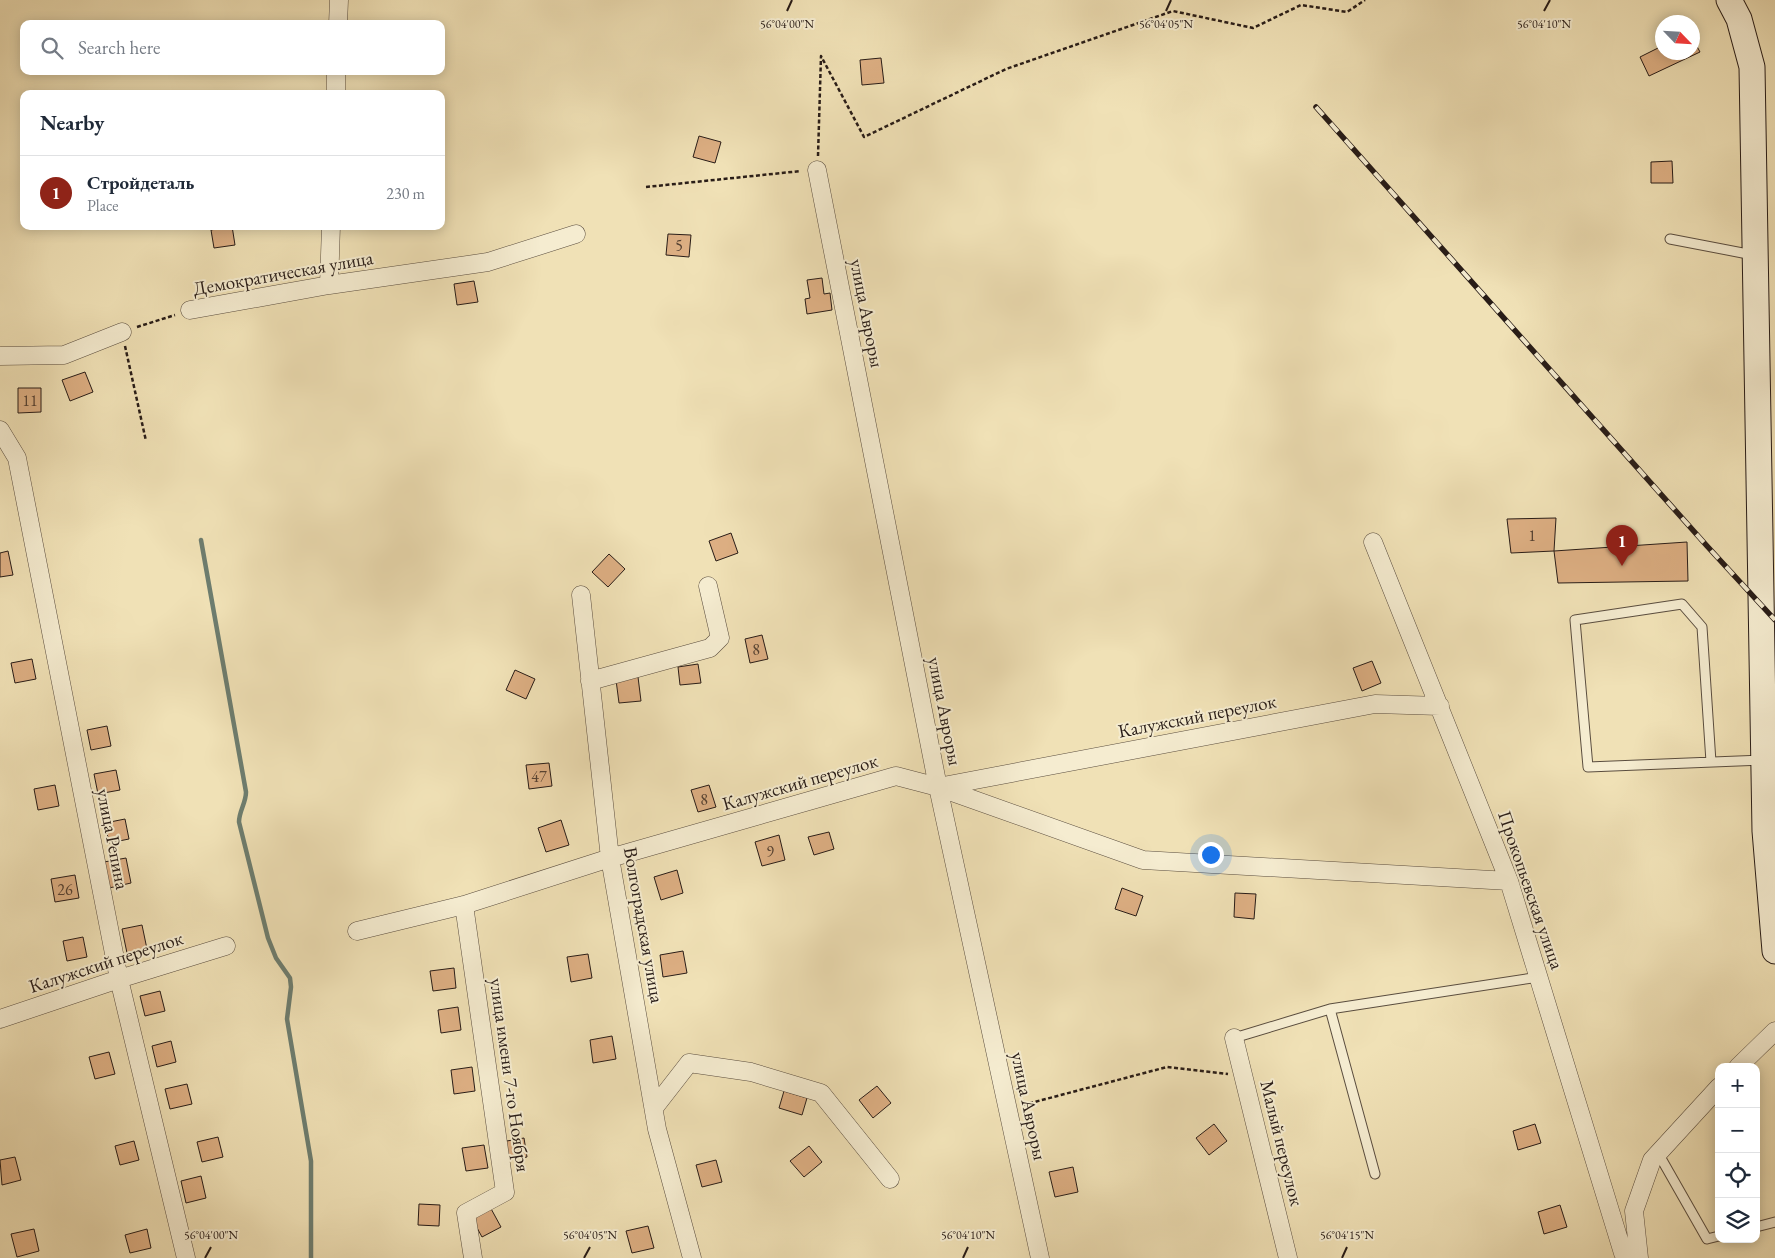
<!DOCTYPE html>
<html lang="en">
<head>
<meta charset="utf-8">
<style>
	body { margin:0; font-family:"EB Garamond",serif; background:#f2f2f3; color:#1f2937 }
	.controls { position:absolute; right:15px; bottom:15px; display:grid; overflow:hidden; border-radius:10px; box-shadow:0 2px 12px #0003 }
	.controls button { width:45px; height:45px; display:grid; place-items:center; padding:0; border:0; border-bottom:1px solid #e0e1e3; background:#fff; color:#1f2937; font:25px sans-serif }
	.compass { position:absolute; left:1655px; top:15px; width:45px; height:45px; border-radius:50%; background:#fff; box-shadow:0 2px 12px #0003; rotate:115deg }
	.you { position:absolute; left:1210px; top:854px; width:18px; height:18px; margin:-12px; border:4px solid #fff; border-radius:50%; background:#1a73e8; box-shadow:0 0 0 8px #1a73e833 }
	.badge { display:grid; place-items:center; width:32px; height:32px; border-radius:50%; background:#8f2418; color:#fff; font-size:16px; font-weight:700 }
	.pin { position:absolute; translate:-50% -41px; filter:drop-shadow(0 1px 2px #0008) }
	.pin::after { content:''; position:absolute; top:26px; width:18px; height:15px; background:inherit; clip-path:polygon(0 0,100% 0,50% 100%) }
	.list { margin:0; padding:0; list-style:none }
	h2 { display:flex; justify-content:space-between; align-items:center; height:65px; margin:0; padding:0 20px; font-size:21px }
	h2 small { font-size:16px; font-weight:400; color:#747a83 }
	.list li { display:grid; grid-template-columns:32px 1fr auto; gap:15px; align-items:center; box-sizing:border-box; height:75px; padding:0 20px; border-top:1px solid #e0e1e3 }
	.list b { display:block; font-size:19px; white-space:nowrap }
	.list p { margin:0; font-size:16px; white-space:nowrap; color:#747a83 }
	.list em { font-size:16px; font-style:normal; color:#747a83 }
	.icon { flex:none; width:28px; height:28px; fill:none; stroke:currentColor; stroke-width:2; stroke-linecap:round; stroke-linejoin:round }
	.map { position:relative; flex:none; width:1775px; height:1258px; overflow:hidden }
	.search { position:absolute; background:#fff; box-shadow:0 2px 12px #0003; left:20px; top:20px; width:425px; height:55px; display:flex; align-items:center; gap:12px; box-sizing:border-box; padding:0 18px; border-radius:10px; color:#747a83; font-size:19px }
	.panel { position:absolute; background:#fff; box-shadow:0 2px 12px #0003; left:20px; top:90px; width:425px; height:140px; border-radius:10px }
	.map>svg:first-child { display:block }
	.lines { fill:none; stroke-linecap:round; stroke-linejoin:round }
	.stream { stroke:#6d7d6f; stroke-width:4.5 }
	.building { fill:#ddaf83; stroke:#281c17 }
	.service-casing { stroke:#5a4d3f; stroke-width:11 }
	.minor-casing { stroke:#5a4d3f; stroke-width:19 }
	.secondary-casing { stroke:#281c17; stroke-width:27 }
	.path { stroke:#281c17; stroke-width:2.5; stroke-dasharray:4 2.5; stroke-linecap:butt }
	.service { stroke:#f5ecd0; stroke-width:9 }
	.minor { stroke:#f5ecd0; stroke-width:18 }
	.secondary { stroke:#f5ecd0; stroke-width:25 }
	.rail-casing { stroke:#281c17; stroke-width:5.5 }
	.rail { stroke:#f5ecd0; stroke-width:4; stroke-dasharray:11; stroke-linecap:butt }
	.ticks { fill:none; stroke:#281c17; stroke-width:2 }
	.labels { text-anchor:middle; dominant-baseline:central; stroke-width:4; stroke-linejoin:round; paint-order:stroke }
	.number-label { font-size:16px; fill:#554132 }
	.street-label { font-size:19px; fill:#281c17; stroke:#f5ecd0 }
	.ticks-label { font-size:12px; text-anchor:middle; fill:#281c17; stroke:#f5ecd0; stroke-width:4; stroke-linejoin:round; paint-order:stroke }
</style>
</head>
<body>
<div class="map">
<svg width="1775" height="1258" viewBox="0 0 1775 1258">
	<rect width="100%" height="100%" fill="#f0e1b6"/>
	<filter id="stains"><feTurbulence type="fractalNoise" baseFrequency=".004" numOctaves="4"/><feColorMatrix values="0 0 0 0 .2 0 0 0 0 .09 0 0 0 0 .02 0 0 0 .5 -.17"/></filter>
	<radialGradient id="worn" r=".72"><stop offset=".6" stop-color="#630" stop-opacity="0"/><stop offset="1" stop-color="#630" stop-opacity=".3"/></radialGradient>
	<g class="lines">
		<path class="stream" d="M201,540l45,252c0,11 -7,19 -7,30l29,116 8,20 14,20 1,9 -4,32 24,142v97"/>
	</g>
	<path class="building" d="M1692,37l8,15 -51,24 -9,-19 22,-11v6h30z
		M881,58l3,25 -22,2 -2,-25z
		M699,136l22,6 -6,21 -22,-6z
		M1672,161l1,22h-22v-21z
		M232,226l3,19 -21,3 -3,-18z
		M668,234l23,1 -2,22 -23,-2z
		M822,278l2,16 6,-1 2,17 -25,4 -2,-15 5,-1 -3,-18z
		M474,281l4,21 -21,3 -3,-21z
		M85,372l8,20 -23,9 -8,-21z
		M18,388h23v24l-23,1z
		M1556,518l-2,33 -43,2 -4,-34z
		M731,533l7,20 -22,8 -7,-20z
		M1687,542l1,39 -130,2 -4,-32z
		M8,551l5,24 -13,2v-24z
		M609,554l16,15 -17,18 -16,-15z
		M762,635l6,24 -18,4 -5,-24z
		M32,659l4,20 -21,4 -4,-20z
		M1372,661l9,22 -19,8 -9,-23z
		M698,664l3,19 -21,2 -2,-18z
		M515,670l20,9 -9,20 -20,-9z
		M638,677l3,24 -22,2 -3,-23z
		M107,726l4,20 -20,4 -4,-20z
		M549,763l3,23 -23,3 -3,-24z
		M116,770l4,20 -22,4 -4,-20z
		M55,785l4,21 -21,4 -4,-21z
		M709,785l7,22 -18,5 -7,-22z
		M125,819l4,20 -20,4 -4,-20z
		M561,820l8,25 -23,7 -8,-24z
		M829,832l5,17 -20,6 -6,-18z
		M779,835l6,25 -23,6 -7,-24z
		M126,858l5,25 -22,5 -5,-26z
		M677,870l6,23 -22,7 -7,-23z
		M75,875l4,23 -24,4 -4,-23z
		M1122,888l21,8 -7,20 -21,-7z
		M1235,893l21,1 -2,25 -20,-2z
		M142,925l5,24 -20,4 -5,-24z
		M83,937l4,20 -20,4 -4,-20z
		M683,951l4,22 -24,4 -3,-22z
		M588,954l4,24 -21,4 -4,-25z
		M454,968l2,20 -23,3 -3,-20z
		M160,991l5,20 -20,5 -5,-20z
		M458,1007l3,23 -20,3 -3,-23z
		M612,1036l4,23 -23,4 -3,-23z
		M171,1041l5,21 -19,5 -5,-21z
		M109,1052l6,22 -20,5 -6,-22z
		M472,1067l3,24 -21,3 -3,-24z
		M187,1084l5,20 -22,5 -5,-20z
		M877,1086l14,17 -18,15 -14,-18z
		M784,1091l23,7 -5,17 -23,-7z
		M1214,1124l13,17 -18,14 -13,-17z
		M1535,1124l6,19 -23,7 -5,-19z
		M218,1137l5,20 -21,5 -5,-20z
		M524,1138l3,19 -23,4 -3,-19z
		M134,1141l5,19 -19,5 -5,-19z
		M484,1145l4,23 -22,3 -4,-23z
		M809,1146l13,16 -18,15 -14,-16z
		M15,1157l6,23 -19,5 -2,-25z
		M716,1160l6,22 -20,5 -6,-22z
		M1073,1167l5,25 -23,5 -6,-25z
		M201,1176l5,22 -20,5 -5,-22z
		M419,1204l21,1 -1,21 -21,-1z
		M489,1205l12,22 -19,10 -12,-22z
		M1560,1205l7,22 -23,7 -6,-22z
		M648,1226l6,22 -22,5 -6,-22z
		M34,1229l5,22 -22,6 -6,-23z
		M147,1229l4,19 -21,5 -5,-18z"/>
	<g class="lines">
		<g class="service-casing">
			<path id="service" d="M1670,239l83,16
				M1711,762l-9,-135 -20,-23 -107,16 13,147 175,-7
				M1330,1009l45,165
				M1234,1038l96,-29 209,-32
				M1658,1153l49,86 12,-3
				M1756,1227l19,-5"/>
		</g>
		<g class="minor-casing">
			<path id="minor" d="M338,24l1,-24
				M336,94v-23
				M817,170l121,617 102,471
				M329,285l2,-59
				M190,310l139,-25 159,-23 88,-28
				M0,356l64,-1 58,-23
				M0,430l17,28 102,521 67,279
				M1373,542l136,339 114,372 6,5
				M581,595l29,263 47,271 35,129
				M590,681l120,-33 10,-10 -12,-52
				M938,787l205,73 366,21
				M464,905l41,287 -39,21 7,45
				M357,931l107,-26 146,-47 286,-82 42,11 437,-83 65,2
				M0,1019l119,-40 107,-33
				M1234,1038l54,220
				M1738,1067l37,-36
				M654,1108l35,-45 62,9 70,21 69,86
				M1639,1258l-5,-47 18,-51 67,-73"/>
		</g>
		<g class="secondary-casing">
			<path id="secondary" d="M1729,0l10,19 13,48 13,764 10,120"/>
		</g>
		<path class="path" d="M818,156l3,-100 43,81 142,-68 167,-58 80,17 48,-23 46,7 18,-12
			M646,187l155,-16
			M137,327l38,-12
			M125,346l21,95
			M1023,1105l144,-38 61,7"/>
		<use href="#service" class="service"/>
		<use href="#minor" class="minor"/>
		<use href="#secondary" class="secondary"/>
		<g class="rail-casing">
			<path id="rail" d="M1316,107l391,439 68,74"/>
		</g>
		<use href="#rail" class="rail"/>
	</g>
	<path class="ticks" d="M787,11l5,-11M1166,11l5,-11M1544,11l6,-11M205,1258l6,-11M584,1258l6,-11M963,1258l5,-11M1342,1258l5,-11"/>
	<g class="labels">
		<g class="number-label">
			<text x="679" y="245">5</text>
			<text x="30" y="400">11</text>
			<text x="1532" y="535">1</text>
			<text x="756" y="649">8</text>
			<text x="539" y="776">47</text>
			<text x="704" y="799">8</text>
			<text x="770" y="851">9</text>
			<text x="65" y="889">26</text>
		</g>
		<g class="street-label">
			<text transform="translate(283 273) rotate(-10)">Демократическая улица</text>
			<text transform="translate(867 313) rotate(79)">улица Авроры</text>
			<text transform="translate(945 711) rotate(79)">улица Авроры</text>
			<text transform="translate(1197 716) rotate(-11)">Калужский переулок</text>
			<text transform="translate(800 782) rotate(-16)">Калужский переулок</text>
			<text transform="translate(113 839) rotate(79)">улица Репина</text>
			<text transform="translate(1531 890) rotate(71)">Прокопьевская улица</text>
			<text transform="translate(644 925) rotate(80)">Волгоградская улица</text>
			<text transform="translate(106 962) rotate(-18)">Калужский переулок</text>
			<text transform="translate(510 1075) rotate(82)">улица имени 7-го Ноября</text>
			<text transform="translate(1029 1106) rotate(78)">улица Авроры</text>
			<text transform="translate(1282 1143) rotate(76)">Малый переулок</text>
		</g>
	</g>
	<g class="ticks-label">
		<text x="787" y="28">56°04'00"N</text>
		<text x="1166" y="28">56°04'05"N</text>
		<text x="1544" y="28">56°04'10"N</text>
		<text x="211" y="1239">56°04'00"N</text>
		<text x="590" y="1239">56°04'05"N</text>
		<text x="968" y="1239">56°04'10"N</text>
		<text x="1347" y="1239">56°04'15"N</text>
	</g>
	<rect width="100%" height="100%" filter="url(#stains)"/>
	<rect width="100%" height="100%" fill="url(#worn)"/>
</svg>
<div class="controls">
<button>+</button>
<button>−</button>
<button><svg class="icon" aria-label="locate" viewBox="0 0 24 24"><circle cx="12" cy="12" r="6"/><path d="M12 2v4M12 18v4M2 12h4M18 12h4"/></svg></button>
<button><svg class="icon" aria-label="layers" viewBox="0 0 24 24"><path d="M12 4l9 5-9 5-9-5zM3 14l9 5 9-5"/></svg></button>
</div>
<svg class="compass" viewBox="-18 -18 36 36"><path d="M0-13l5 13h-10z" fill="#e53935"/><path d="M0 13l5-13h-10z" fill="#747a83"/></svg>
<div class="you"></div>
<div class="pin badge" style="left:1622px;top:566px">1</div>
<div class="search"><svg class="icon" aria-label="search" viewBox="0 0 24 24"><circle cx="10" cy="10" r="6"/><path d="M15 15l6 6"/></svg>Search here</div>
<section class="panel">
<h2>Nearby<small></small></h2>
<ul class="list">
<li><span class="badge">1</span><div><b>Стройдеталь</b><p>Place</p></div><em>230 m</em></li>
</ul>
</section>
</div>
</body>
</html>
